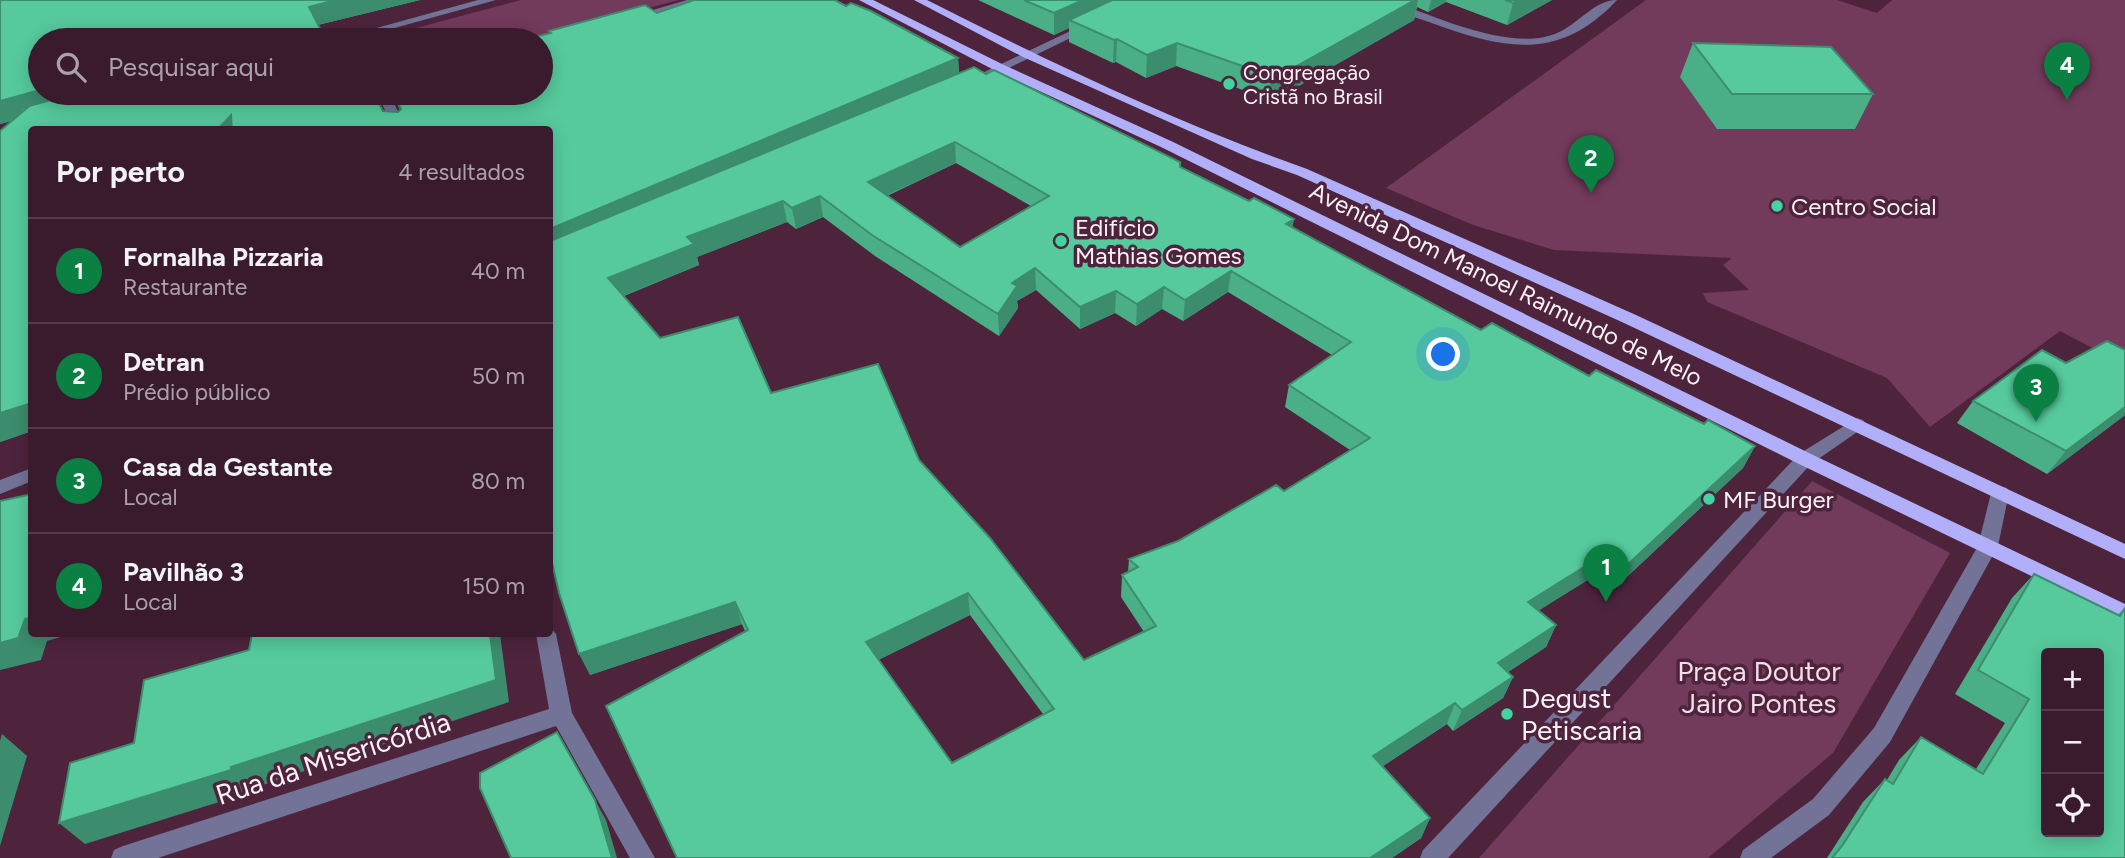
<!DOCTYPE html>
<html lang="pt">
<head>
<meta charset="utf-8">
<style>
	body { margin:0; font-family:Figtree,sans-serif; background:#412436; color:#f1f3f6 }
	.controls { position:absolute; right:21px; bottom:21px; display:grid; overflow:hidden; border-radius:7px; box-shadow:0 4px 18px #0003 }
	.controls button { width:63px; height:63px; display:grid; place-items:center; padding:0; border:0; border-bottom:2px solid #54394a; background:#3a1b2e; color:#f1f3f6; font:35px sans-serif }
	.you { position:absolute; left:1444px; top:355px; width:24px; height:24px; margin:-18px; border:5px solid #fff; border-radius:50%; background:#1a73e8; box-shadow:0 0 0 10px #1a73e833 }
	.badge { display:grid; place-items:center; width:46px; height:46px; border-radius:50%; background:#0b8043; color:#fff; font-size:23px; font-weight:700 }
	.pin { position:absolute; translate:-50% -58px; filter:drop-shadow(0 2px 4px #0008) }
	.pin::after { content:''; position:absolute; top:37px; width:24px; height:21px; background:inherit; clip-path:polygon(0 0,100% 0,50% 100%) }
	.list { margin:0; padding:0; list-style:none }
	h2 { display:flex; justify-content:space-between; align-items:center; height:91px; margin:0; padding:0 28px; font-size:30px }
	h2 small { font-size:23px; font-weight:400; color:#aba1aa }
	.list li { display:grid; grid-template-columns:46px 1fr auto; gap:21px; align-items:center; box-sizing:border-box; height:105px; padding:0 28px; border-top:2px solid #54394a }
	.list b { display:block; font-size:26px; white-space:nowrap }
	.list p { margin:0; font-size:23px; white-space:nowrap; color:#aba1aa }
	.list em { font-size:23px; font-style:normal; color:#aba1aa }
	.icon { flex:none; width:38px; height:38px; fill:none; stroke:currentColor; stroke-width:2; stroke-linecap:round; stroke-linejoin:round }
	.map { position:relative; flex:none; width:2125px; height:858px; overflow:hidden }
	.search { position:absolute; background:#3a1b2e; box-shadow:0 4px 18px #0003; left:28px; top:28px; width:525px; height:77px; display:flex; align-items:center; gap:18px; box-sizing:border-box; padding:0 24px; border-radius:38px; color:#aba1aa; font-size:26px }
	.panel { position:absolute; background:#3a1b2e; box-shadow:0 4px 18px #0003; left:28px; top:126px; width:525px; height:511px; border-radius:7px }
	.map>svg:first-child { display:block }
	.green { fill:#723a5b }
	.lines { fill:none; stroke-linecap:round; stroke-linejoin:round }
	.minor { fill:#737397; fill-rule:evenodd }
	.major { fill:#b1affa; fill-rule:evenodd }
	.wall { fill:#4aae87; fill-rule:evenodd }
	.shaded-wall { fill:#3c8d6e }
	.building { fill:#56ca9d; stroke:#3c8d6e; stroke-width:2; fill-rule:evenodd }
	.poi-dot { fill:#42d4a0; stroke:#4e243d; stroke-width:2.5 }
	.labels { text-anchor:middle; dominant-baseline:central; stroke-width:7; stroke-linejoin:round; paint-order:stroke }
	.far-poi-label { font-size:21px; fill:#fcf1f7; stroke:#4e243d; text-anchor:start }
	.poi-label { font-size:24px; fill:#fcf1f7; stroke:#4e243d; text-anchor:start }
	.street-label { font-size:24px; fill:#fcf1f7; stroke:#4e243d }
	.near-park-label { font-size:28px; fill:#f4dce8; stroke:#4e243d }
	.near-poi-label { font-size:28px; fill:#fcf1f7; stroke:#4e243d; text-anchor:start }
	.near-street-label { font-size:28px; fill:#fcf1f7; stroke:#4e243d }
</style>
</head>
<body>
<div class="map">
<svg width="2125" height="858" viewBox="0 0 2125 858">
	<rect width="100%" height="100%" fill="#4e243d"/>
	<path class="green" d="M521,0h158l-155,40h-141l-1,-3z
		M1646,0h191l40,13 15,-13h233v365l-65,-34 -130,96 -43,-49 -180,-76 -4,-9 46,-3 -26,-25 9,-7 -178,-8 -81,-25 -87,-37z
		M1812,481l138,72 -117,200 -125,105h-229z"/>
	<g class="lines">
		<path class="minor" d="M478,0h18l-145,40h-18z
			M687,0h18l-70,20 -6,-3z
			M1375,0h15c43,16 123,53 167,33 22,-9 37,-33 60,-33 -59,63 -114,49 -188,22 -17,-6 -41,-11 -54,-22z
			M1085,24l10,2 -107,52 -10,-3z
			M377,93h12l18,37h-13z
			M1857,418l6,2 3,4 -3,4 -52,36 -363,394h-28l3,-8 376,-396z
			M32,468v13l-32,13v-14z
			M2000,486l7,2 2,5 -11,53 -108,196 -61,73 -58,43h-31l3,-8 70,-51 61,-71 104,-182 13,-53 2,-5z
			M550,627l6,7 16,79 83,145h-25l-74,-132 -398,132h-47l3,-8 9,-4 426,-137 -13,-75h14z"/>
		<path class="major" d="M859,0h14l131,65 167,76 640,313 314,150v17l-326,-157 -638,-317 -165,-76z
			M914,0h13c123,62 250,123 380,169l329,146 489,229v15l-501,-236 -327,-148 -45,-16 -229,-102z"/>
	</g>
	<path class="wall" d="M0,0h420l-102,25 -278,15v53l358,19 2,-2 -8,-17h149l9,-59 -1,-3 108,-18 301,45 1,15 27,1 263,127 45,18 -2,8 189,103 274,116 -12,22 -129,121 -20,-13 -55,34 17,15 -10,22 -38,25 5,5 -10,21 -50,33 -6,-7 -64,42 47,52 -9,20 -29,20h-715l68,-227 -3,-7 -152,51 -40,-545h-518v301l-32,11v-311l11,-10 -11,3zM956,163l75,43 -71,41 -73,-51zM823,217l52,39 124,80 19,-28 -1,-7 19,-11 44,39 35,-16 21,13 26,-17 21,12 45,-29 104,63 -43,30 -4,22 65,43 -66,41 -106,50 -49,18 -1,13 -6,3 -1,22 23,35 -60,28 -165,-200 -148,-67 -111,-55 -36,-42 75,-31 -2,-8 90,-35 9,7zM970,615l73,99 -91,49 -74,-103z
		M978,0h574l-45,25 -61,-23 -18,10 -11,-5 -3,13 -131,75 -15,4 -92,-33 -30,12 -30,-16 -3,1 -44,-21v-14l-15,7z
		M1693,43l180,51 -18,35h-138l-37,-52z
		M2066,363l59,52 -78,59 -90,-51 16,-22z
		M2034,574l83,41 8,-7v250h-298l36,-56 22,-23 2,1 12,-20 22,-23 55,32 29,-46 -50,-29 57,-96z"/>
	<path class="shaded-wall" d="M336,0h84l-103,25 -8,-18z
		M1083,0h48l-62,20v8l-15,7v-22z
		M1415,0h3l-4,20 -131,75 -15,4 3,-23z
		M1431,0h15v2l-18,10z
		M1519,0h33l-45,25 6,-22z
		M1117,39l-1,23 -3,1 1,-23z
		M1177,43l-1,23 -30,12 1,-23z
		M958,58l1,20 -409,175v-24z
		M40,90v3h81l-99,15 6,9 -28,7v-23z
		M231,115l8,15h-22z
		M955,142l1,21 -86,40 -2,-21z
		M820,196l3,21 -27,12 -4,-21z
		M783,201l4,21 -90,35 2,8 -84,34 -7,-21 79,-41z
		M1294,219l-4,21 -4,-16z
		M1035,268l1,22 -19,11 1,7 -19,28 -1,-22 14,-31z
		M1231,271l-3,21 -45,29 2,-21z
		M1164,287l-2,22 -26,17 1,-22z
		M1116,291l-1,22 -35,16v-22z
		M32,403v28l-32,11v-29z
		M2125,407v8l-78,59 19,-23z
		M1755,446l-12,22 -129,121 11,-22z
		M1605,554l-11,22 -75,47 9,-21z
		M968,593l2,22 -100,49 -4,-22z
		M735,602l7,22 -152,51 -11,-21z
		M32,617v17h33l-1,2 -17,5 -6,19 -41,10v-27l25,-24z
		M1556,625l-10,22 -57,37 9,-21z
		M490,634h10l9,68 -258,87v3l-166,52 -26,-21 172,-56z
		M1513,677l-10,21 -50,33 9,-21z
		M1455,703l-8,21 -81,53 7,-21z
		M2,734l25,22 -27,90v-105z
		M595,800l11,20 11,38h-5z
		M1430,818l-9,20 -29,20h-22z"/>
	<path class="building" d="M0,0h336l-27,7 17,33h-286v50l-40,11z
		M694,0h141l11,6 5,-3 20,8 87,47 -408,171v-99h-318l-1,-15 -14,15h-185v273l-32,10v-282l27,-23h-5l54,-15h298l9,18 15,1 3,-3 -8,-16h148v-53h-19l29,-7 -2,-2 96,-26 12,8z
		M1024,0h59l-29,13z
		M1112,0h303l-129,72 -15,4 -94,-33 -30,12 -30,-16 -3,1 -45,-20z
		M1505,0h14l-6,3z
		M1693,43l138,4 42,47h-141z
		M974,67l12,7 8,-4 186,92v5l69,34 5,-3 40,21 -8,5 195,106 11,-7 97,53 7,-6 108,54 4,-4 47,26 -130,121 -20,-13 -77,48 28,23 -58,38 15,14 -51,33 -7,-7 -82,53 57,62 -60,40h-693l-71,-152 142,-76 -13,-28 -156,52 -20,-61 -9,-39v-313zM955,142l94,54 -89,51 -92,-65zM820,196l52,39 126,79 19,-28 -5,-3 23,-15 45,39 36,-16 21,13 27,-17 21,13 46,-29 120,71 -62,43 81,53 -86,53 -8,-6 -98,56 -49,18 9,8 -16,8 34,51 -72,34 -94,-122 -71,-78 -41,-96 -107,29 -33,-76 -78,21 -52,-60 86,-34 -7,-7 96,-36 9,7zM968,593l86,116 -102,54 -86,-121z
		M2107,341l18,9v57l-59,44 -93,-50 69,-51 24,13z
		M32,494v123l-7,2 -7,19 -18,5v-142z
		M2034,574l86,42 5,-8v250h-293l10,-12 43,-67 8,5 28,-47 62,37 46,-75 -51,-29zM2046,653h53v179h-53z
		M252,634h238l6,46 -265,87v3l-172,53 11,-60 64,-20 10,-63 105,-30z
		M557,732l38,68 17,58h-101l-31,-70v-15z"/>
	<g class="poi-dot">
		<circle cx="1229" cy="84" r="7"/>
		<circle cx="1777" cy="206" r="7"/>
		<circle cx="1061" cy="241" r="7"/>
		<circle cx="1709" cy="499" r="7"/>
		<circle cx="1507" cy="714" r="7"/>
	</g>
	<g class="labels">
		<g class="far-poi-label">
			<text x="1243" y="72">Congregação<tspan x="1243" dy="24">Cristã no Brasil</tspan></text>
		</g>
		<g class="poi-label">
			<text x="1791" y="206">Centro Social</text>
			<text x="1075" y="227">Edifício<tspan x="1075" dy="28">Mathias Gomes</tspan></text>
			<text x="1723" y="499">MF Burger</text>
		</g>
		<g class="street-label">
			<text transform="translate(1506 284) rotate(26)">Avenida Dom Manoel Raimundo de Melo</text>
		</g>
		<g class="near-park-label">
			<text x="1759" y="671">Praça Doutor<tspan x="1759" dy="32">Jairo Pontes</tspan></text>
		</g>
		<g class="near-poi-label">
			<text x="1521" y="698">Degust<tspan x="1521" dy="32">Petiscaria</tspan></text>
		</g>
		<g class="near-street-label">
			<text transform="translate(333 758) rotate(-18)">Rua da Misericórdia</text>
		</g>
	</g>
</svg>
<div class="controls">
<button>+</button>
<button>−</button>
<button><svg class="icon" aria-label="locate" viewBox="0 0 24 24"><circle cx="12" cy="12" r="6"/><path d="M12 2v4M12 18v4M2 12h4M18 12h4"/></svg></button>
</div>
<div class="you"></div>
<div class="pin badge" style="left:1606px;top:602px">1</div>
<div class="pin badge" style="left:1591px;top:193px">2</div>
<div class="pin badge" style="left:2036px;top:422px">3</div>
<div class="pin badge" style="left:2067px;top:100px">4</div>
<div class="search"><svg class="icon" aria-label="search" viewBox="0 0 24 24"><circle cx="10" cy="10" r="6"/><path d="M15 15l6 6"/></svg>Pesquisar aqui</div>
<section class="panel">
<h2>Por perto<small>4 resultados</small></h2>
<ul class="list">
<li><span class="badge">1</span><div><b>Fornalha Pizzaria</b><p>Restaurante</p></div><em>40 m</em></li>
<li><span class="badge">2</span><div><b>Detran</b><p>Prédio público</p></div><em>50 m</em></li>
<li><span class="badge">3</span><div><b>Casa da Gestante</b><p>Local</p></div><em>80 m</em></li>
<li><span class="badge">4</span><div><b>Pavilhão 3</b><p>Local</p></div><em>150 m</em></li>
</ul>
</section>
</div>
</body>
</html>
